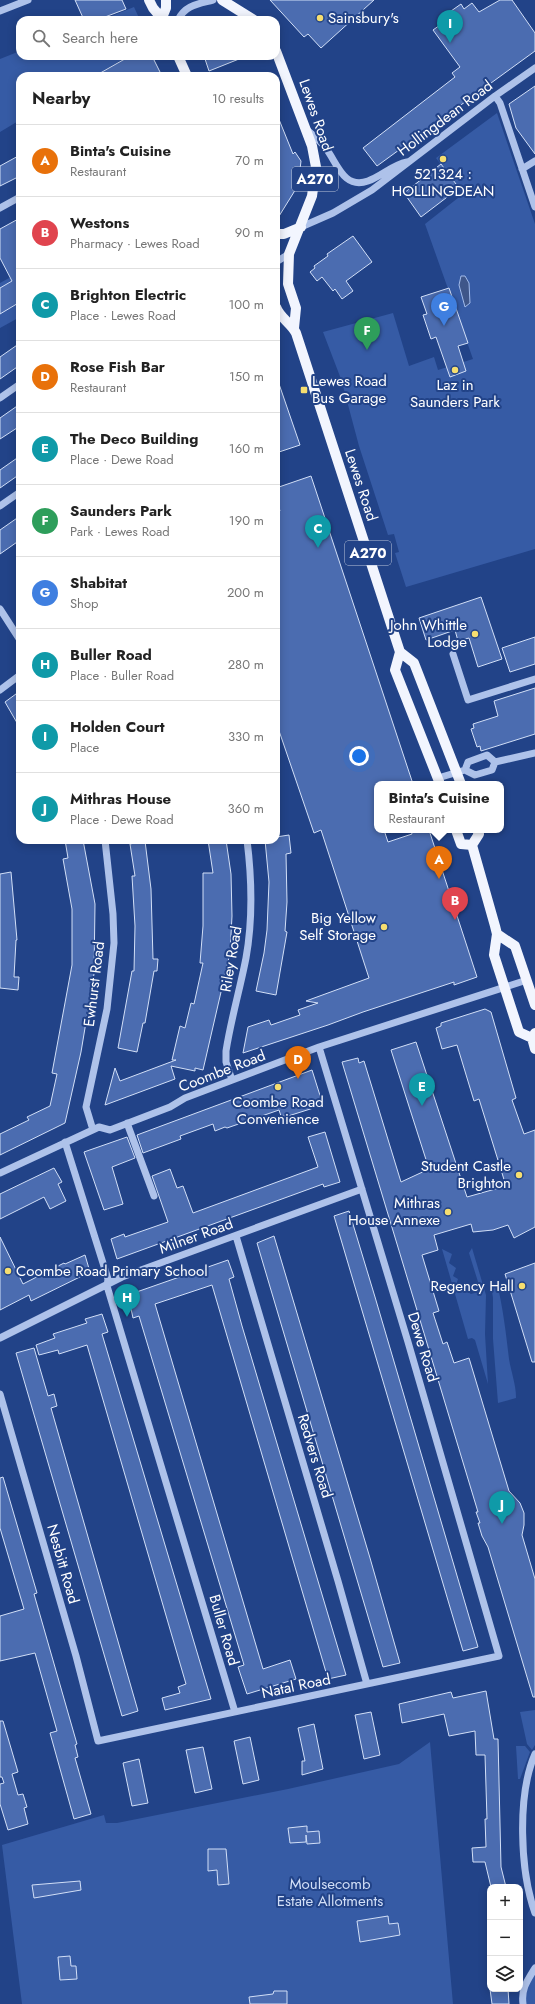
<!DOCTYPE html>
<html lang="en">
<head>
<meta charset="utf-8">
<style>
	body { margin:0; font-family:Jost,sans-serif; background:#f2f2f2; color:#222 }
	.controls { position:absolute; right:12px; bottom:12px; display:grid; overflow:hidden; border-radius:8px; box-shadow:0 2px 10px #0003 }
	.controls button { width:36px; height:36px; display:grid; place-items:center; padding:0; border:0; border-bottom:1px solid #e0e0e0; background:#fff; color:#222; font:20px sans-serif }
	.you { position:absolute; left:359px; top:756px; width:14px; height:14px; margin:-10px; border:3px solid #fff; border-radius:50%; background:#1a73e8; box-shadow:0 0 0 6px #1a73e833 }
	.badge { display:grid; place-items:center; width:26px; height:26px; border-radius:50%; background:#2563eb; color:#fff; font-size:13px; font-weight:700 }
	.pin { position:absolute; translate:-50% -33px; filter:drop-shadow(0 1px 2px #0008) }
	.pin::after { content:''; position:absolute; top:21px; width:14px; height:12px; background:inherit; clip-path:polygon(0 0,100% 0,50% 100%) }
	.popup { position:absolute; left:374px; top:781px; width:130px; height:52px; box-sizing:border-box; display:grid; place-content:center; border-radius:8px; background:#fff; filter:drop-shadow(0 1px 3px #0005); font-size:13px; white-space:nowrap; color:#767676 }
	.popup b { font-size:15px; color:#222 }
	.popup::after { content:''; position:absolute; left:50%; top:100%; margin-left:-8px; border:8px solid transparent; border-top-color:#fff }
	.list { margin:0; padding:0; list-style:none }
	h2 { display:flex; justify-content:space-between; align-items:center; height:52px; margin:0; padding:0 16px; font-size:17px }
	h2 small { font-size:13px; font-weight:400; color:#767676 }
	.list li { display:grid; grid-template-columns:26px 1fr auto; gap:12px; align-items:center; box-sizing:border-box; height:72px; padding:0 16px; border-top:1px solid #e0e0e0 }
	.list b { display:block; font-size:15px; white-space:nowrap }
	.list p { margin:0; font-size:13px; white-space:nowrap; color:#767676 }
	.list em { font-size:13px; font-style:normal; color:#767676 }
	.icon { flex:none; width:22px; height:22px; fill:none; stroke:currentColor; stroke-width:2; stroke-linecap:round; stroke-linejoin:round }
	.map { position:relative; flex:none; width:535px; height:2004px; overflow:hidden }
	.search { position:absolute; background:#fff; box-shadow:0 2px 10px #0003; left:16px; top:16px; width:264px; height:44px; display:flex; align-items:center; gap:10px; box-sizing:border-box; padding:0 14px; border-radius:12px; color:#767676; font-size:15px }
	.panel { position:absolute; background:#fff; box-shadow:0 2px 10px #0003; left:16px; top:72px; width:264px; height:772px; border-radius:12px }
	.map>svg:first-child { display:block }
	.green { fill:#365ba5 }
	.water { fill:#3f5689; stroke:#a2bbeb }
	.building { fill:#4b6cb0; stroke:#d2dff7 }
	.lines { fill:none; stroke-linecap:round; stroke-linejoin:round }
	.minor { stroke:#aec2ea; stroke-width:7 }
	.major { stroke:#f2f5fe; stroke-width:10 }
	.poi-dot { fill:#f6de70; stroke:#224388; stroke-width:1.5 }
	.labels { text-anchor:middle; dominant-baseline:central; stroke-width:4; stroke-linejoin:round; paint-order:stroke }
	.shield { fill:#224388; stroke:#bdc7db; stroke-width:1 }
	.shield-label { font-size:14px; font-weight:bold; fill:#fff }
	.poi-label { font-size:15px; fill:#fff; stroke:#224388; text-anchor:end }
	.street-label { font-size:15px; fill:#fff; stroke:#224388 }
	.park-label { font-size:15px; fill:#d2dff7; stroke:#224388 }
</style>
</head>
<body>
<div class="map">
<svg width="535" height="2004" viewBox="0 0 535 2004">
	<rect width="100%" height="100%" fill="#224388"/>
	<path class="green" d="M134,7l6,13h-39h1z
		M20,51v5h108l-33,20h-75v44l-20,12v-73z
		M497,113l38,111v325l-129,38 -11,-34 4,-1 -5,-18 -6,1 -29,-89 -16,-60 3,-1 -2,-6h-3l-18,-47 70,-19 16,53 25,-9 4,13 35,-11 -48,-135 38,-30 -27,-36z
		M20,272v45l-20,11v-45z
		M472,1248l14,47 -1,39 3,50 -13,-44 -3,-2 -4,1 -26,-90 10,5 -3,9 7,5 -3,8 5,3 -2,6 15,9 4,-1 4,-8 -10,-32z
		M497,1283c6,25 9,50 12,76 2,13 7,25 7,39l-18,5 -5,-64v-41l-2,-14z
		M535,1710v35l-3,5 -5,-6 -7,-32z
		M430,1742l23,262h-431l-20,-159 102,-30 2,8h11l171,-34 111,-25z
		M516,1746h9l5,6 -10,27h-2z
		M535,1968v36h-12v-16z"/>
	<path class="water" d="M461,276h4l4,7 1,20 -5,4 -6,-22z"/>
	<path class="building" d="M75,0h47l4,9 -29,11h-13z
		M270,0h104l-53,48 -13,-14 -4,3z
		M500,0h12l23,33v18l-158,115 -14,-18 92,-71 -3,-4 8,-6 -27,-37 14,-10 -3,-4 17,-12 3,5 8,-6 7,9z
		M130,56h22l10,20h-67z
		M204,56h40v1l-35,14z
		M535,86v68l-19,-26 -7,-24z
		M276,112l17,42 2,-2 6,9 -2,17 -5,14 -18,29z
		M20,155v21l-20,10v-20z
		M441,164l18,24 -38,29 -17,-24z
		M20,218v84l-20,12v-26l12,-7 -12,-23v-29z
		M353,236l19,26 -26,19 7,10 -11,8 -7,-10 -2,2 -11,-14 -5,4 -7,-9 5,-4 -1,-2 14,-10 -1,-2z
		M449,288l19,55 -10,3 8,25 -16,6 -14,-40 -5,2 -8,-24 4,-1 -6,-17z
		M20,343v22l-20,14v-22z
		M276,381h2l22,64 -24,8z
		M20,404v22l-20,13v-21z
		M20,456v18l-20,14v-18z
		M311,476l102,308h-36v46h7l4,12 24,-8 -1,-4h18l48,147 -23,8v-3l-91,30 -35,13 -85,28 5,-26 21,-7 2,5 29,-10 -2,-5 20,-7 -12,-2 63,-23 -48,-148 -7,3 -38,-111v-210l4,-1 -4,-14v-9z
		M20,516v24l-20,14v-24z
		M481,597l21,62 -24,8 -9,-29 -11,3 -3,-11 -29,10 -7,-22z
		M535,637v27l-25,8 -8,-24z
		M535,688v46l-54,17 -1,-5 -3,1 -6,-18 3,-1 -1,-4 25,-8 -4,-15z
		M20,691v37l-15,-26z
		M289,835l2,18 -5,1 1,48 -2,29 2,1 -11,63 -20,-4 8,-38 3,-23 2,-48 -4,-42h11v-3z
		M65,840h18l12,64 -1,70 -13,78 -16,71 -65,32v-21l29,-14 -2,-3 23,-11 7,-32 -5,-1 20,-108v-56l-9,-50 5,-1z
		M208,840h18l5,34 1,42 -2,37 -27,117 -8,-2v3l-24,-5 4,13 -70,26 10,-37 5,13 56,-21h-4l8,-34 5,2 6,-25 3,1 9,-41h-3l3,-37v-53h10z
		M145,841l6,48 2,70h5l-1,12h-3l-9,52h-2l-6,29 -19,-4 14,-77h2l1,-45 -3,-50h3l-5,-32z
		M11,872l6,68h-1l-2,37h5l-1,13 -18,-2v-114z
		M485,1009l6,3 25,86 -4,2 12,34 11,-4v97l-21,11 -6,-13 -15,5 -20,2 -2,-8 -37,11 4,15 -16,5 17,56 -6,2 10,31 4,-2 7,21 15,-5 40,133 11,12 4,10v12l-2,10 13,44v118h-2l-45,-150 -6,-11 -4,-13h2l-4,-11h2l-136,-450 16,-4 1,5 5,-2 37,121 28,-13 -38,-119 25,-8 51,155 39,-11 -27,-87 -5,2 -17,-56 -15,4 -6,-21 5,-2v-3z
		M312,1070l11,35 -38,12v-2l-4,1 -2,-6 -52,18 -2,-1 -10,4 -2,-7 -33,12 1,3 -38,14 -6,-18z
		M325,1132l15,50 -16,5 -1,-3 -206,75 -6,-20 13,-5 1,3 43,-15 -16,-46 18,-7 7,19 6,-2 10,27 125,-46 -10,-30z
		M127,1137l8,21 -23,9 11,37 -19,6 -20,-58z
		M54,1168l8,14 -4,2 8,17 -16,8 -6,-12 -44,22v-25z
		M349,1211l26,86 103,350 -15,4 -129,-435z
		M274,1236l96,322 30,105 -17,4 -126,-424z
		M0,1237l23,47 41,-21 1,1 20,-9 5,17 -59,29 -2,-6 -29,15z
		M228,1260l6,17 -5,2 13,47 104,349 -18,4 -116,-394 -57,19 108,365 27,-9 6,19 -49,15 -9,-27 6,-2 -105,-349 -6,2 -5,-23z
		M535,1263v99h-3l-27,-88z
		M102,1314l6,18 -6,2 109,365 -46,11 -3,-12 18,-5 -2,-6 8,-3 -99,-339 -28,9 -1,-4 -19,5 -3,-10 19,-7 -2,-4 34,-11 -2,-4z
		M34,1348l14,48 6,-2 3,12 -6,2 87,303 -16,5 -106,-363z
		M3,1477l34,116 -3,1 43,150 -2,1 3,12 -3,1 16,56 -17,5 -24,-86 7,-2 -22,-78 -35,8v-45l24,-7 -24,-81v-50z
		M486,1691l8,48h4l3,128 5,20h-15l-6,-25h-12l-1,-14 14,-1 -1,-28h2l-2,-64h-9l-1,-24 -26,5 -5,-22 -42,9 -3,-19 52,-12 2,6z
		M371,1712l9,43 -16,4 -9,-44z
		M0,1721h3l15,51 -6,2 6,21 5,-1 4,13 -3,1 4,16 -20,6 -8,-26v-20l4,-1 -2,-6h-2z
		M314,1724l9,45 -21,6v-14h3l-7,-33z
		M250,1737l9,43 -16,4 -9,-43z
		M203,1747l9,42 -17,4 -9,-43z
		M139,1759l9,44 -16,3 -9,-43z
		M307,1826v6l12,-1 1,12 -13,1 -1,-9v7l-16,1 -2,-15z
		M208,1849h18l3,35 -11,1 -1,-15 -9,1z
		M80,1881l1,9 -47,8 -2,-13z
		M388,1916l1,8 9,-1 2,12 -40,7 -3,-21z
		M70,1956l1,10h5l1,13 -17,1 -2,-23z
		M490,1989h18l1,15h-17z
		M274,1991h13v13h-37l-1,-7 24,-3z"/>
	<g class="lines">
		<path class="minor" d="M0,11l28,-11
			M178,20c7,-15 20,-16 35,-20
			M495,96l5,7 35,104
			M307,130c6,5 13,11 18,17 12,15 18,43 43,34 14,-5 24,-16 39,-19
			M522,169l13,-8
			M0,208l20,-11
			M301,227l32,-14 39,-23 123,-94 40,-28
			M276,262l13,-8
			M0,398l20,-14
			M0,506l20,-14
			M0,609l20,31
			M453,654l15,46 67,-21
			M0,690l20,-15
			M495,762l40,-9
			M465,770l3,-8 19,-7 8,7
			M438,778l27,-8 10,5 17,-5 3,-8
			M232,1080l-6,-18v-11c5,-32 14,-62 20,-93 7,-39 6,-78 1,-118
			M127,1123l27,73
			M93,1130l-7,-23 21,-98 7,-66 -1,-29 -8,-74
			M65,1142l43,137 -1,7 128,426
			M0,1173l99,-46 11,3 60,-23 15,-9 134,-51 208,-67
			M236,1236l102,345 29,103
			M0,1338l122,-61 240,-88
			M0,1394l76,262 22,85 401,-85 -91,-314 -89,-295
			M535,1754c-18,41 -15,117 0,159
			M523,2004c-2,-15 4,-23 12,-36"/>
		<path class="major" d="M149,0l4,8 10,12
			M222,0l32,20
			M162,18l4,-10v-8
			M276,51l36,95 4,21 -4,29 -23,58 -1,30 8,24 -2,20
			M178,56l9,20
			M276,234h8l17,-7
			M276,307c4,11 15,16 20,26l104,319 -5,18 45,114
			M400,652l14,11 47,121
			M456,830l5,14 11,1
			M477,830l2,4 -7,11 23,81 2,8 -3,21 25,77 13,6
			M497,934l18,12 20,59
			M535,1033l-3,5 3,11"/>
	</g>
	<g class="poi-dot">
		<circle cx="320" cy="18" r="4"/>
		<circle cx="443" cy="159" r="4"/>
		<circle cx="455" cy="370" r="4"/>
		<rect x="300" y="386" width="8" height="8" rx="2"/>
		<circle cx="475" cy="634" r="4"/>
		<circle cx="384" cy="927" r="4"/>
		<circle cx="278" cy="1087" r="4"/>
		<circle cx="519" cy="1175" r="4"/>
		<circle cx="448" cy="1212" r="4"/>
		<circle cx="8" cy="1271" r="4"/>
		<circle cx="522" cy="1286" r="4"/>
	</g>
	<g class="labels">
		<g class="shield">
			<rect x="292" y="167" width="46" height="24" rx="3"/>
			<rect x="345" y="541" width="46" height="24" rx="3"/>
		</g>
		<g class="shield-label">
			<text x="315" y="179">A270</text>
			<text x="368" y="553">A270</text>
		</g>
		<g class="poi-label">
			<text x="328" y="18" text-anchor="start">Sainsbury's</text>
			<text x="443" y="174" text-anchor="middle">521324 :<tspan x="443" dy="17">HOLLINGDEAN</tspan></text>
			<text x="312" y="381" text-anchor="start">Lewes Road<tspan x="312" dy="17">Bus Garage</tspan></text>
			<text x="455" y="385" text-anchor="middle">Laz in<tspan x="455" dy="17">Saunders Park</tspan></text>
			<text x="467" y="625">John Whittle<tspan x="467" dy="17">Lodge</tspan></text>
			<text x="376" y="918">Big Yellow<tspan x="376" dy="17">Self Storage</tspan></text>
			<text x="278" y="1102" text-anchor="middle">Coombe Road<tspan x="278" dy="17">Convenience</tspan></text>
			<text x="511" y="1166">Student Castle<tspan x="511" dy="17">Brighton</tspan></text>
			<text x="440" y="1203">Mithras<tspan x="440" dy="17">House Annexe</tspan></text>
			<text x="16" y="1271" text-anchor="start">Coombe Road Primary School</text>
			<text x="514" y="1286">Regency Hall</text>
		</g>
		<g class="street-label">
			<text transform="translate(316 115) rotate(71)">Lewes Road</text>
			<text transform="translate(445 118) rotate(-37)">Hollingdean Road</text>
			<text transform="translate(361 485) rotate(72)">Lewes Road</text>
			<text transform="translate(231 959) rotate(-80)">Riley Road</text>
			<text transform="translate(94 984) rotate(-83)">Ewhurst Road</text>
			<text transform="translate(222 1071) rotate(-21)">Coombe Road</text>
			<text transform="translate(196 1236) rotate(-20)">Milner Road</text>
			<text transform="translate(423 1347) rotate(73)">Dewe Road</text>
			<text transform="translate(315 1456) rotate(73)">Redvers Road</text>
			<text transform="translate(63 1564) rotate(74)">Nesbitt Road</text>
			<text transform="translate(224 1630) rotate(74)">Buller Road</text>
			<text transform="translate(296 1686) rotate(-12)">Natal Road</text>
		</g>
		<g class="park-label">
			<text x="330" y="1884">Moulsecomb<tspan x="330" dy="17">Estate Allotments</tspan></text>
		</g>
	</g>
</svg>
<div class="controls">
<button>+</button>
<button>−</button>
<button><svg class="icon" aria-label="layers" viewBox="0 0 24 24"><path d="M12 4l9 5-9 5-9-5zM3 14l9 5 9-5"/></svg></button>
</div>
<div class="you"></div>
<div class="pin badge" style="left:439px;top:879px;background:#e8710a">A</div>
<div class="popup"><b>Binta's Cuisine</b>Restaurant</div>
<div class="pin badge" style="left:455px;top:920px;background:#e0444e">B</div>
<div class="pin badge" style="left:318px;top:548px;background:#0f9aa8">C</div>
<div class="pin badge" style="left:298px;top:1079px;background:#e8710a">D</div>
<div class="pin badge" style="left:422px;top:1106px;background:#0f9aa8">E</div>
<div class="pin badge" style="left:367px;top:350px;background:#2e9e5b">F</div>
<div class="pin badge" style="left:444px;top:326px;background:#3f7fe0">G</div>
<div class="pin badge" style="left:127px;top:1317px;background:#0f9aa8">H</div>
<div class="pin badge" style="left:450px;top:43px;background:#0f9aa8">I</div>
<div class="pin badge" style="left:502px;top:1524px;background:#0f9aa8">J</div>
<div class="search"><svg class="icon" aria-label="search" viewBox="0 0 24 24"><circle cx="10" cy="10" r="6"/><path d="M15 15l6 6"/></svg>Search here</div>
<section class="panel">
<h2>Nearby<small>10 results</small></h2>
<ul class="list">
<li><span class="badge" style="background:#e8710a">A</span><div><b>Binta's Cuisine</b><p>Restaurant</p></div><em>70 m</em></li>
<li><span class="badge" style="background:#e0444e">B</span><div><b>Westons</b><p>Pharmacy · Lewes Road</p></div><em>90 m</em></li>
<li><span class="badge" style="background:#0f9aa8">C</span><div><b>Brighton Electric</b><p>Place · Lewes Road</p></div><em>100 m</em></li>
<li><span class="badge" style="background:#e8710a">D</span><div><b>Rose Fish Bar</b><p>Restaurant</p></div><em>150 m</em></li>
<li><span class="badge" style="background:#0f9aa8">E</span><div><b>The Deco Building</b><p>Place · Dewe Road</p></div><em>160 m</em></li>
<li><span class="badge" style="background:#2e9e5b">F</span><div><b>Saunders Park</b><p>Park · Lewes Road</p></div><em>190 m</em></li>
<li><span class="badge" style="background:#3f7fe0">G</span><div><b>Shabitat</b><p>Shop</p></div><em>200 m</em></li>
<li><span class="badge" style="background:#0f9aa8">H</span><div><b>Buller Road</b><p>Place · Buller Road</p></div><em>280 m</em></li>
<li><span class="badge" style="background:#0f9aa8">I</span><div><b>Holden Court</b><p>Place</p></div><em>330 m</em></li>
<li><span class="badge" style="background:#0f9aa8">J</span><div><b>Mithras House</b><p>Place · Dewe Road</p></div><em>360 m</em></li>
</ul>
</section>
</div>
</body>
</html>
